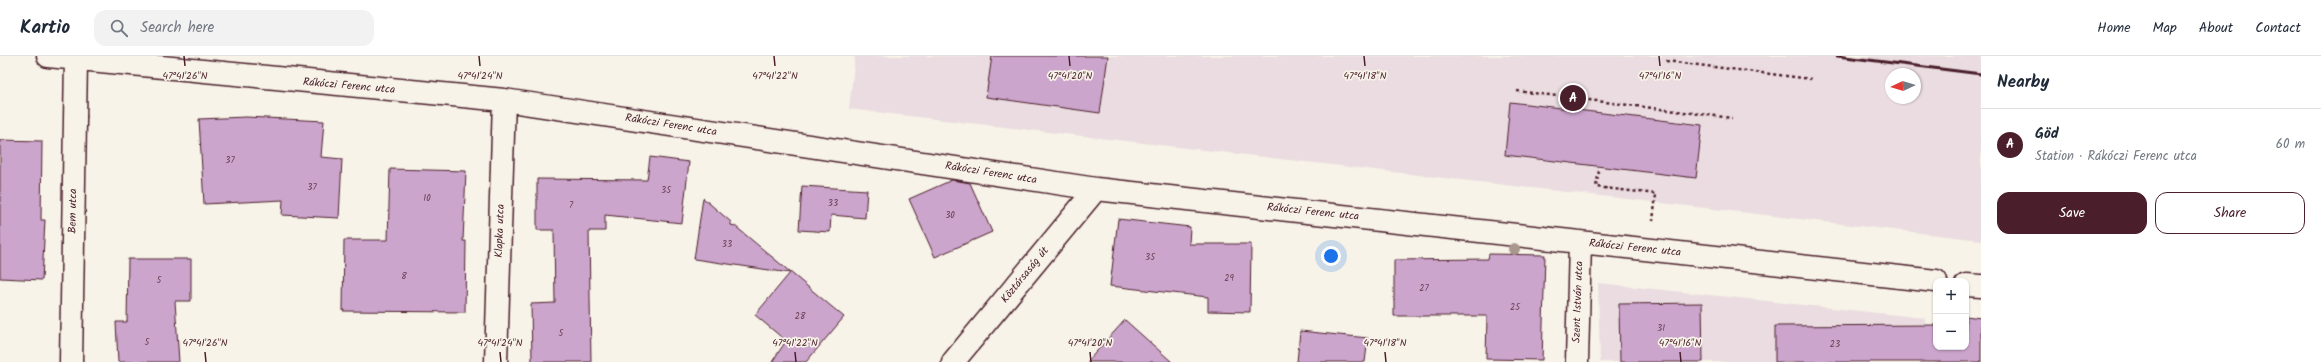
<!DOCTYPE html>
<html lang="en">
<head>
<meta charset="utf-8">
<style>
	body { margin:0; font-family:Kalam,sans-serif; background:#f2f2f3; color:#1f2937 }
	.controls { position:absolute; right:12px; bottom:12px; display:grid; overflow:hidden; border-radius:8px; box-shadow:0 1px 3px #0004 }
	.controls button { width:36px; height:36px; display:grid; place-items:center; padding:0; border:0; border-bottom:1px solid #e0e1e3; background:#fff; color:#1f2937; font:20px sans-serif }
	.compass { position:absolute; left:1885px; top:12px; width:36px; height:36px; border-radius:50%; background:#fff; box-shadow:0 1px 3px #0004; rotate:266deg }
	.you { position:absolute; left:1331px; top:200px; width:14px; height:14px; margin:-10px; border:3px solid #fff; border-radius:50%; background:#1a73e8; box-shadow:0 0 0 6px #1a73e833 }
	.badge { display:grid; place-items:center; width:26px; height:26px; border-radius:50%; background:#4a1f2b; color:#fff; font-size:13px; font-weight:700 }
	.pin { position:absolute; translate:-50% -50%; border:2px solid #fff; box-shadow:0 1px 4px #0006 }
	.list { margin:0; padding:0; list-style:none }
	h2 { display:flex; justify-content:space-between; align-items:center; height:52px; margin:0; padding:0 16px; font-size:17px }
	h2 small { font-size:13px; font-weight:400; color:#747a83 }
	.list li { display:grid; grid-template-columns:26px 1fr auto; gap:12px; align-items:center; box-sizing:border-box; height:72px; padding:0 16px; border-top:1px solid #e0e1e3 }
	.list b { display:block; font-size:15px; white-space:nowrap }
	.list p { margin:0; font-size:13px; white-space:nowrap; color:#747a83 }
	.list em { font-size:13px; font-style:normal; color:#747a83 }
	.actions { display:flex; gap:8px; padding:12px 16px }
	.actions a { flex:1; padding:9px 0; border:1px solid #4a1f2b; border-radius:12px; text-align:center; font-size:14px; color:#4a1f2b }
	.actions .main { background:#4a1f2b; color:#fff }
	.icon { flex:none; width:22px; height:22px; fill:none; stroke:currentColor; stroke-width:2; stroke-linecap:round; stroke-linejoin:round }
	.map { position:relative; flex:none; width:1981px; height:306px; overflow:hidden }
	header { display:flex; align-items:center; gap:24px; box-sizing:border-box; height:56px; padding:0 20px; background:#fff; border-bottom:1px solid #e0e1e3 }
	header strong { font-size:19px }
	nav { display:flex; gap:22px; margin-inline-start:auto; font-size:14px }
	.search { width:280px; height:36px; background:#f2f2f3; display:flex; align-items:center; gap:10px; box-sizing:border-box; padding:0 14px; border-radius:12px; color:#747a83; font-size:15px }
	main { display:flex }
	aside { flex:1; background:#fff }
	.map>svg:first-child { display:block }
	.built { fill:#eadce0; fill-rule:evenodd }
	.building { fill:#cca5cd; stroke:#4a1f2b }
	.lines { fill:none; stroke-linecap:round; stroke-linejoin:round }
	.minor-casing { stroke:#4a1f2b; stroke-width:25 }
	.path { stroke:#4a1f2b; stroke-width:2.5; stroke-dasharray:3 3; stroke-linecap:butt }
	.minor { stroke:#f7f3e8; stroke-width:22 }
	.rail { stroke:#4a1f2b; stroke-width:3 }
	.tree { fill:#a9978d }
	.ticks { fill:none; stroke:#4a1f2b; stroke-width:1.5 }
	.labels { text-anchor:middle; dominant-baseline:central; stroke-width:3.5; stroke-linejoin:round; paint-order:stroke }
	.number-label { font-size:9px; fill:#6a4054 }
	.street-label { font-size:11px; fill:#4a1f2b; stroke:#f7f3e8 }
	.ticks-label { font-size:10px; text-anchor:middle; fill:#4a1f2b; stroke:#f7f3e8; stroke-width:3.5; stroke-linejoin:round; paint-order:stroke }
</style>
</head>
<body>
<header>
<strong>Kartio</strong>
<div class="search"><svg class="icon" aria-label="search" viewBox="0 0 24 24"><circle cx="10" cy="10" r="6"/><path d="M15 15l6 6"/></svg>Search here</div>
<nav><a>Home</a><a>Map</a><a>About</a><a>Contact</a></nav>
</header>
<main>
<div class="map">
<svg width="1981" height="306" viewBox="0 0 1981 306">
	<rect width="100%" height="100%" fill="#f7f3e8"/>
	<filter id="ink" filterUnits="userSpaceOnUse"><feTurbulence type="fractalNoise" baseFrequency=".025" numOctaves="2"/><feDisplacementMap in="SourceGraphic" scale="8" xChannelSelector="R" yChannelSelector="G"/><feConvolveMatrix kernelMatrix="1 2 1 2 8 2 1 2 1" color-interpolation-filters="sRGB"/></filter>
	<g filter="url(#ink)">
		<path class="built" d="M855,0h1126v184l-1132,-131zM1891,18h24v24h-24z
			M1598,227l327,35 -2,44h-323z"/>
		<path class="building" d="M992,0h116l-8,57 -114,-16z
			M1510,46l192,23 -6,53 -191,-23z
			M246,61l78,4 -3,36 21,2 -3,59 -57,-3 1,-15 -79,4 -5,-85z
			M0,84l42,1 -1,79h4l-3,60 -42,-2z
			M650,101l39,5 -7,61 -77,-8v16h-16l2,131h-59l-1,-58 24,-1 -1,-73h-17v-51l110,1z
			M390,113l76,2 -3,70h3l-1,71 -122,-1 1,-71h44z
			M952,124l18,3 22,49 -57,25 -26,-58z
			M802,130l65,4 -2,28 -34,-3 -1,17 -31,-2z
			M703,142l28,24v3l4,1 109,91 -38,45h-34l14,-21 -31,-26 35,-42 -96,-14z
			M1118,163l72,8 -1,17h62l-1,68 -42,-1v-14l-98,-11z
			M1489,198l56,1 -3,105 -56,-1 1,-43h-93v-56l94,-1z
			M128,203h63v42h-16l4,61h-61l-2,-40h11z
			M1702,247l1,59h-83l-1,-58z
			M1966,260l15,2v44h-206v-36l161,-1v22h30z
			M1125,264l47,42h-85z
			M1300,275l68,7 -3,24h-68z"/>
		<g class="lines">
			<g class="minor-casing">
				<path id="minor" d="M48,0l456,44 592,89 840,92
					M1966,229l15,1
					M71,306l5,-302
					M496,306l8,-262
					M953,306l143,-173
					M1577,306l3,-120"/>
			</g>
			<path class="path" d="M1666,5l145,18
				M1517,35l215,27
				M1599,115l-3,16 60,7 -3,27"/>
			<use href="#minor" class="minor"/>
			<path class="rail" d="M1837,0l144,18"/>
		</g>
		<circle class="tree" cx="1514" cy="193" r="6"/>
	</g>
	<path class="ticks" d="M184,0l1,10M479,0l1,10M774,0l1,10M1069,0l1,10M1364,0l1,10M1659,0l1,10M205,296l1,10M500,296l1,10M795,296l1,10M1090,296l1,10M1385,296l1,10M1680,296l1,10"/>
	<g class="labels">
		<g class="number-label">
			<text x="230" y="104">37</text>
			<text x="312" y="131">37</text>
			<text x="666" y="134">35</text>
			<text x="427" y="142">10</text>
			<text x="833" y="147">33</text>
			<text x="571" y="149">7</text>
			<text x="950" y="159">30</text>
			<text x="727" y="188">33</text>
			<text x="1150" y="201">35</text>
			<text x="404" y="220">8</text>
			<text x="1229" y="222">29</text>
			<text x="159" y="224">5</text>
			<text x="1424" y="232">27</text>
			<text x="1515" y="251">25</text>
			<text x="800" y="260">28</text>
			<text x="1661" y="272">31</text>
			<text x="561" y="277">5</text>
			<text x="147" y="286">5</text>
			<text x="1835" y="288">23</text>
		</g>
		<g class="street-label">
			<text transform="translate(349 30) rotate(5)">Rákóczi Ferenc utca</text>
			<text transform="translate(671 69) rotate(9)">Rákóczi Ferenc utca</text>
			<text transform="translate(991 117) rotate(9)">Rákóczi Ferenc utca</text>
			<text transform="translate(73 155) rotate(-89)">Bem utca</text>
			<text transform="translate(1313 156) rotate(6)">Rákóczi Ferenc utca</text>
			<text transform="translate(500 175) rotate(-88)">Klapka utca</text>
			<text transform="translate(1635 192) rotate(6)">Rákóczi Ferenc utca</text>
			<text transform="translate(1025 219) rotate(-51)">Köztársaság út</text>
			<text transform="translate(1578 246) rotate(-88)">Szent István utca</text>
		</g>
	</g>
	<g class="ticks-label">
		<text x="185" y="23">47°41'26"N</text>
		<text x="480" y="23">47°41'24"N</text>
		<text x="775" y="23">47°41'22"N</text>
		<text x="1070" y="23">47°41'20"N</text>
		<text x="1365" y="23">47°41'18"N</text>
		<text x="1660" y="23">47°41'16"N</text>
		<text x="205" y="290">47°41'26"N</text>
		<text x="500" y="290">47°41'24"N</text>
		<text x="795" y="290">47°41'22"N</text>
		<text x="1090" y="290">47°41'20"N</text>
		<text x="1385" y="290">47°41'18"N</text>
		<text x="1680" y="290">47°41'16"N</text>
	</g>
</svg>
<div class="controls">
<button>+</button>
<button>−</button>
</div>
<svg class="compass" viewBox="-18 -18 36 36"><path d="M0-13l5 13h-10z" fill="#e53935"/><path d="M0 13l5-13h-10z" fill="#747a83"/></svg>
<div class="you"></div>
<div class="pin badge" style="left:1573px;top:42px">A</div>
</div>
<aside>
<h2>Nearby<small></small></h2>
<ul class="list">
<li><span class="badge">A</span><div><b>Göd</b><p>Station · Rákóczi Ferenc utca</p></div><em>60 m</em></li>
</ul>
<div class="actions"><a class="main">Save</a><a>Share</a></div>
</aside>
</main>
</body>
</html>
